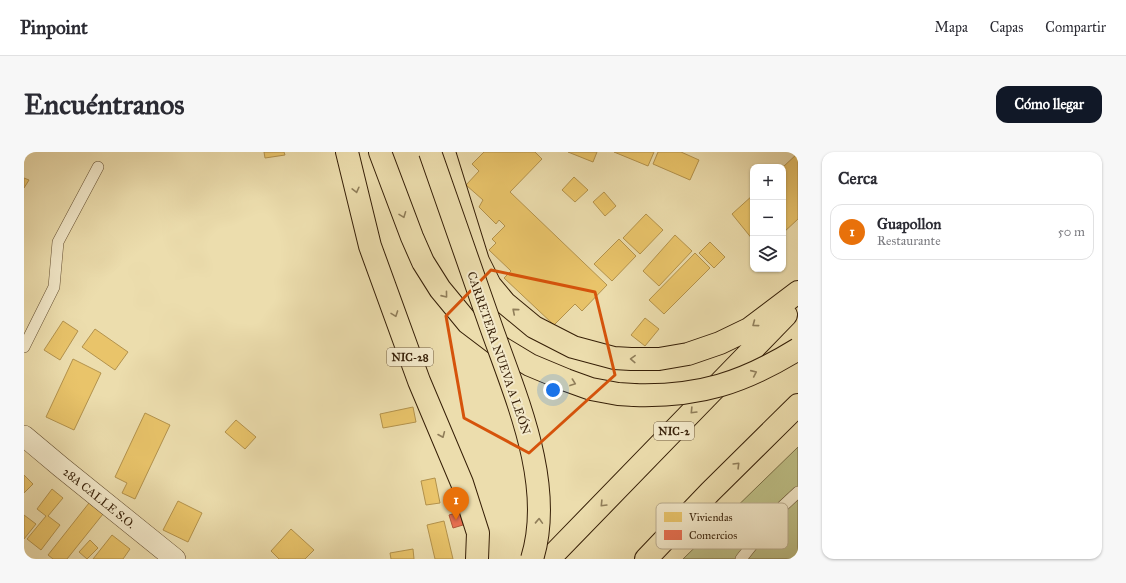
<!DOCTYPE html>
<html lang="es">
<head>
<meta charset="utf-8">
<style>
	body { margin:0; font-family:"IM FELL Great Primer",serif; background:#f7f7f7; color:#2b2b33 }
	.controls { position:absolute; right:12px; top:12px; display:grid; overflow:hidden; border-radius:8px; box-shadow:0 1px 3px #0004 }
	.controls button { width:36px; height:36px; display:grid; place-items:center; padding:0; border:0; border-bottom:1px solid #e1e1e2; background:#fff; color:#2b2b33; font:20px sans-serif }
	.you { position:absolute; left:529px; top:238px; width:14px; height:14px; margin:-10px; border:3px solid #fff; border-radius:50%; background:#1a73e8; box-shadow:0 0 0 6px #1a73e833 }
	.badge { display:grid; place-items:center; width:26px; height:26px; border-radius:50%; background:#111827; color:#fff; font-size:13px; font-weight:700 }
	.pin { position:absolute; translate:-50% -33px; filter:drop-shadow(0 1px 2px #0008) }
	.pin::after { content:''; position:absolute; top:21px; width:14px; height:12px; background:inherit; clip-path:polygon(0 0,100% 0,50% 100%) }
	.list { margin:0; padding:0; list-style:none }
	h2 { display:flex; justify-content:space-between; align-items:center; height:52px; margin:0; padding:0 16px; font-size:17px }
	h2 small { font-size:13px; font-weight:400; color:#7c7c81 }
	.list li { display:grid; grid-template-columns:26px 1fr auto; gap:12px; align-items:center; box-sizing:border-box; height:56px; margin:0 8px 8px; padding:0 8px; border:1px solid #e1e1e2; border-radius:12px }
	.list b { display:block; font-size:15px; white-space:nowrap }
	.list p { margin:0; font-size:13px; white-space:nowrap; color:#7c7c81 }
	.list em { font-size:13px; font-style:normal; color:#7c7c81 }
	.icon { flex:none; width:22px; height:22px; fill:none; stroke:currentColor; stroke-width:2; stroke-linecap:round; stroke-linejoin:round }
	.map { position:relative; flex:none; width:774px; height:407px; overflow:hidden; border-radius:12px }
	header { display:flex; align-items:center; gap:24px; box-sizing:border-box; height:56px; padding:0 20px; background:#fff; border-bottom:1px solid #e1e1e2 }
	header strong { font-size:19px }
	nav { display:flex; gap:22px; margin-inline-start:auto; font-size:14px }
	.intro { display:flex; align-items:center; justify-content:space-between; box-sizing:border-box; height:96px; padding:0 24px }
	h1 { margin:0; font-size:28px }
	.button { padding:10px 18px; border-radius:12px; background:#111827; color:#fff; font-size:14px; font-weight:700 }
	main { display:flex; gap:24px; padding:0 24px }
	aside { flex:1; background:#fff; border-radius:12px; box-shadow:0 1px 3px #0004 }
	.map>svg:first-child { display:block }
	.green { fill:#bdbf86; stroke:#796e46 }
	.homes { fill:#e9c46a; stroke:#b3924c }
	.shops { fill:#e76f51; stroke:#b2573a }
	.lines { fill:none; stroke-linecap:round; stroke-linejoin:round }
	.service-casing { stroke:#634e30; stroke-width:12 }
	.minor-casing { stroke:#634e30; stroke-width:22 }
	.trunk-casing { stroke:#351e06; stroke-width:24 }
	.service { stroke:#f3e9ca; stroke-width:11 }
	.minor { stroke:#f3e9ca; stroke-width:21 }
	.trunk { stroke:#ecddad; stroke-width:22 }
	.trunk-bridge-casing { stroke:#351e06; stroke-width:24; stroke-linecap:butt }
	.trunk-bridge { stroke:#ecddad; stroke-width:22 }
	.oneway { stroke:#907e5a }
	.marked { fill:none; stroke:#d6530b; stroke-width:3; stroke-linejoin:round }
	.labels { text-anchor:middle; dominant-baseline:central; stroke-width:4; stroke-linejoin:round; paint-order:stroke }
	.shield { fill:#f3e9ca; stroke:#6e5b41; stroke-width:1 }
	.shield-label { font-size:11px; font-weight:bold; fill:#351e06 }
	.street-label { font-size:12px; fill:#351e06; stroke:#f3e9ca }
	.key { fill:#f3e9ca; stroke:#baac8f; stroke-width:1 }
	.key-label { font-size:11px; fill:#351e06 }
</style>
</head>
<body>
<header>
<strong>Pinpoint</strong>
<nav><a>Mapa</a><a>Capas</a><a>Compartir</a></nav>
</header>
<div class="intro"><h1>Encuéntranos</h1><a class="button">Cómo llegar</a></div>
<main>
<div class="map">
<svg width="774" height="407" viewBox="0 0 774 407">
	<rect width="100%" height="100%" fill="#ecddad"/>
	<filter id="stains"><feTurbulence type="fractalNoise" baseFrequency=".005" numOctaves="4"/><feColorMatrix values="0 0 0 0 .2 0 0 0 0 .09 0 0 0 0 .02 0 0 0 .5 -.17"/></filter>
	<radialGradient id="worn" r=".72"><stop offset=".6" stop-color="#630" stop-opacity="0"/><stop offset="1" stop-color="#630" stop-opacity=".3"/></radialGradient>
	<path class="green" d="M774,295v112h-115z"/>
	<path class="homes" d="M240,0h20l1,3 -20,3z
		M460,0h51l7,7 -32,33 97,93 -25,26 -7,-7 -21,21 -50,-47 7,-7 -22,-21 7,-7 -4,-4 13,-13 -6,-6 -3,4 -17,-17 4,-7 -17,-15 13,-14 -7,-7z
		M544,0h29l-4,10z
		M590,0h40l-6,14z
		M634,0h23l18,8 -9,20 -37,-16z
		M774,1v66l-15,14v-66z
		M550,25l14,13 -13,12 -13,-12z
		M0,26l5,2 -5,8z
		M580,40l12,14 -11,10 -12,-14z
		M729,43v45l-21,-26z
		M622,62l17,16 -23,24 -17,-16z
		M651,83l17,16 -33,35 -16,-15z
		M595,87l17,17 -24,25 -18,-17z
		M686,90l15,15 -11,11 -15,-15z
		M671,101l15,15 -46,46 -15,-14z
		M621,166l14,11 -14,17 -14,-11z
		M39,169l15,10 -18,29 -16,-10z
		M71,177l33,23 -13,18 -33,-23z
		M49,207l28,14 -27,57 -28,-13z
		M389,255l3,15 -33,6 -3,-14z
		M121,261l25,12 -35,74 -13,-6 5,-10 -12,-6z
		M212,268l20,17 -11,12 -20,-17z
		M0,323l9,9 -9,9z
		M411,326l5,25 -14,2 -5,-24z
		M28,337l11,9 -15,18 12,9 -19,25 -14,-11 19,-23 -9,-7z
		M154,349l24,12 -14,29 -25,-12z
		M65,351l14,11 -36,45h-14l-5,-4z
		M0,363l12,9 -12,15z
		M420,369l9,38h-18l-8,-34z
		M267,377l23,21 -9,9h-26l-8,-8z
		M88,383l18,14 -7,10h-30z
		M66,388l8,8 -11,11 -8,-7z
		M389,397l1,10h-23l-1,-6z"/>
	<path class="shops" d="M436,360l3,13 -10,3 -4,-13z"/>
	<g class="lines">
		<g class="service-casing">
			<path id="service" d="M0,195l30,-60 4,-45 40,-75
				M717,407l42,-53 15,-14"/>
		</g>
		<g class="minor-casing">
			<path id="minor" d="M0,284l37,31 114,92"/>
		</g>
		<g class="trunk-casing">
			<path id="trunk" d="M323,0l23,94 49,135 43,102 16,50 -1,26
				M356,0l32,85 11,25 17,27 28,34 29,22 33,20 36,15 25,9 27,5 16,1
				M420,0l34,109 12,24 15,18 29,24 39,20 41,11 17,1h28l29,-5 32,-11 29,-14 49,-37
				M525,407l237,-244
				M622,407l64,-67 88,-87"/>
		</g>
		<use href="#service" class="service"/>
		<use href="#minor" class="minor"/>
		<use href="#trunk" class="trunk"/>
		<g class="trunk-bridge-casing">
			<path id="trunk-bridge" d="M406,0c19,55 39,111 58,166 25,73 68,164 44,241
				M610,243c65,2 109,-12 164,-46"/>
		</g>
		<use href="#trunk-bridge" class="trunk-bridge"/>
	</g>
	<defs><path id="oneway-chevron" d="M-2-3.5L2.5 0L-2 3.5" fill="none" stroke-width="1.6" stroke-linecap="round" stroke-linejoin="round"/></defs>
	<g class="oneway">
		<use href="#oneway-chevron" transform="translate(332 38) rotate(76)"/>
		<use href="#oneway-chevron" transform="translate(379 63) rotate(69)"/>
		<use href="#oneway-chevron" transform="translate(421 143) rotate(51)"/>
		<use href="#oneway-chevron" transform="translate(491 159) rotate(-140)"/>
		<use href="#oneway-chevron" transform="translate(371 162) rotate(70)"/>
		<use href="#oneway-chevron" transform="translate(731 172) rotate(143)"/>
		<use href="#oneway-chevron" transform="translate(609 207) rotate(-178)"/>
		<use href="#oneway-chevron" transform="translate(730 221) rotate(-24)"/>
		<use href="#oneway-chevron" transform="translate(549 231) rotate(20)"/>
		<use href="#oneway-chevron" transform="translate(669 259) rotate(134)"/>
		<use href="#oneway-chevron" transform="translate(418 283) rotate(67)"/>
		<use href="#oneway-chevron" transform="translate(713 313) rotate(-45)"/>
		<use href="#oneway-chevron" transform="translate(579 352) rotate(134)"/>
		<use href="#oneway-chevron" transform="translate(515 369) rotate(-88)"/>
	</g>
	<path class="marked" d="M467,118l104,22 20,83 -86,78 -65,-35 -18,-102z"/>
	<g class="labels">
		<g class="shield">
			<rect x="363" y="196" width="46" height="18" rx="3"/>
			<rect x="630" y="270" width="40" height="18" rx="3"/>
		</g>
		<g class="shield-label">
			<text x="386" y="205">NIC-28</text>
			<text x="650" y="279">NIC-2</text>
		</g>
		<g class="street-label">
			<text transform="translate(475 201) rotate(71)">CARRETERA NUEVA A LEÓN</text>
			<text transform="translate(75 346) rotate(39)">28A CALLE S.O.</text>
		</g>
	</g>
	<rect x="632" y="351" width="132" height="46" rx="6" class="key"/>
	<rect x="640" y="360" width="18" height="10" fill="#e9c46a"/>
	<rect x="640" y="378" width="18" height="10" fill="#e76f51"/>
	<g class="key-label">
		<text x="665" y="369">Viviendas</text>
		<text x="665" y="387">Comercios</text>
	</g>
	<rect width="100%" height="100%" filter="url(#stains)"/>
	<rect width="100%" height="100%" fill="url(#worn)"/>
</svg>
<div class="controls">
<button>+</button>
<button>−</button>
<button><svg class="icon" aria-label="layers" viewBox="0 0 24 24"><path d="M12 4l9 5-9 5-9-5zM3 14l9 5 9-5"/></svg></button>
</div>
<div class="you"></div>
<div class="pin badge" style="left:432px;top:368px;background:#e8710a">1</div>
</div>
<aside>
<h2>Cerca<small></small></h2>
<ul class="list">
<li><span class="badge" style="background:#e8710a">1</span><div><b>Guapollon</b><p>Restaurante</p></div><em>50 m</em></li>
</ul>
</aside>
</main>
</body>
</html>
